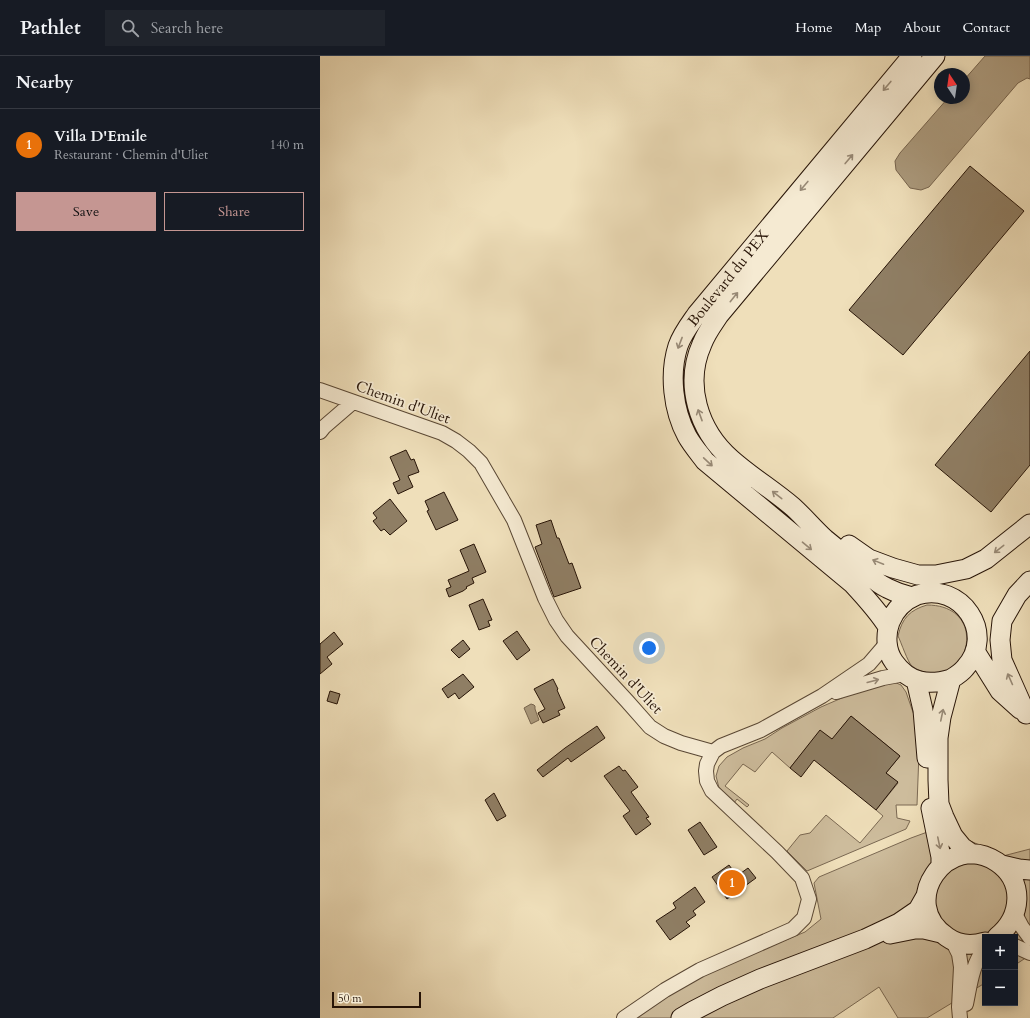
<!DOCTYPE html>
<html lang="en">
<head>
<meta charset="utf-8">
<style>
	body { margin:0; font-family:Cardo,serif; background:#20242c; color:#f1f3f6 }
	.controls { position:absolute; right:12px; bottom:12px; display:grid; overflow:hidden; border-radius:0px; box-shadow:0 2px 10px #0003 }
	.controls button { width:36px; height:36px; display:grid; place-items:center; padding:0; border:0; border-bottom:1px solid #363941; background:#171b24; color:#f1f3f6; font:20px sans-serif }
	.compass { position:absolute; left:614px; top:12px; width:36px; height:36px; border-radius:50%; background:#171b24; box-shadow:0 2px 10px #0003; rotate:347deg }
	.scale { position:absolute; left:12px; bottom:10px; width:89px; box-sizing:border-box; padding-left:4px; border:2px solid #271407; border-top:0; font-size:11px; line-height:14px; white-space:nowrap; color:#271407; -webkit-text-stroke:3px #f5ead2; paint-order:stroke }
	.you { position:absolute; left:329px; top:592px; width:14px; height:14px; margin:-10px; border:3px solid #fff; border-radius:50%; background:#1a73e8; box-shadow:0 0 0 6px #1a73e833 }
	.badge { display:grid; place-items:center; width:26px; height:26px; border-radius:50%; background:#c59692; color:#fff; font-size:13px; font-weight:700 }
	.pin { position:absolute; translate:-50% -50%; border:2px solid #fff; box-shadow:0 1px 4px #0006 }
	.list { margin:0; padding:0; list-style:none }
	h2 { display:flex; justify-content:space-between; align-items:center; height:52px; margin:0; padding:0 16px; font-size:17px }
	h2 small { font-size:13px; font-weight:400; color:#9ea1a6 }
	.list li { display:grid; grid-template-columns:26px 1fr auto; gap:12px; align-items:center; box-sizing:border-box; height:72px; padding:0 16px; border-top:1px solid #363941 }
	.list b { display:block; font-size:15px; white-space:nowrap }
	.list p { margin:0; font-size:13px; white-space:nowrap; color:#9ea1a6 }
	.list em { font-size:13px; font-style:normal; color:#9ea1a6 }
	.actions { display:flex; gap:8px; padding:12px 16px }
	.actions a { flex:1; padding:9px 0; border:1px solid #c59692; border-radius:0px; text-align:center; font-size:14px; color:#c59692 }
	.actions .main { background:#c59692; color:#111 }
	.icon { flex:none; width:22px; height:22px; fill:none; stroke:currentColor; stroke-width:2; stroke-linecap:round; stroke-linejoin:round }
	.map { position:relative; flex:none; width:710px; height:962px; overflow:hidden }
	header { display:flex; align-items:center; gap:24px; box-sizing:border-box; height:56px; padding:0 20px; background:#171b24; border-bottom:1px solid #363941 }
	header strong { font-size:19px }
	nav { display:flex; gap:22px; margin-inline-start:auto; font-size:14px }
	.search { width:280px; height:36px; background:#20242c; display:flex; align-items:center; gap:10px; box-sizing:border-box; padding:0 14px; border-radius:0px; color:#9ea1a6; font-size:15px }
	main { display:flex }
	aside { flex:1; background:#171b24 }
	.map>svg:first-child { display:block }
	.green { fill:#cdbc9c; stroke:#7a6852 }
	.water { fill:#ab9a7d; stroke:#76644e }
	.building { fill:#8f7e64; stroke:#271407 }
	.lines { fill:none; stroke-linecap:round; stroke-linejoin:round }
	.street-casing { stroke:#594734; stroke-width:16 }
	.secondary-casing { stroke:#271407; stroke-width:21 }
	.street { stroke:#f5ead2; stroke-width:14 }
	.secondary { stroke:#f5ead2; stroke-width:19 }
	.oneway { stroke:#988a77 }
	.labels { text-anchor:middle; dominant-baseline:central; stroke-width:3.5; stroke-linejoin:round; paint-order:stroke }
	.street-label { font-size:15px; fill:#271407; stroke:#f5ead2 }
</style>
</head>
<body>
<header>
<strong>Pathlet</strong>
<div class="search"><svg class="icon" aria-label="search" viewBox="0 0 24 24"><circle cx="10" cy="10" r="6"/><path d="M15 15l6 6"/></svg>Search here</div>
<nav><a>Home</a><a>Map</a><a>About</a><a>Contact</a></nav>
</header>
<main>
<aside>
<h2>Nearby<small></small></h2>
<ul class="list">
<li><span class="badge" style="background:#e8710a">1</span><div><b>Villa D'Emile</b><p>Restaurant · Chemin d'Uliet</p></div><em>140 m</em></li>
</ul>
<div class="actions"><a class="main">Save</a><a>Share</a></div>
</aside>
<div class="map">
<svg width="710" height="962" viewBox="0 0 710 962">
	<rect width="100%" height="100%" fill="#efdfba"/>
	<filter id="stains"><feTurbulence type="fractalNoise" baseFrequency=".005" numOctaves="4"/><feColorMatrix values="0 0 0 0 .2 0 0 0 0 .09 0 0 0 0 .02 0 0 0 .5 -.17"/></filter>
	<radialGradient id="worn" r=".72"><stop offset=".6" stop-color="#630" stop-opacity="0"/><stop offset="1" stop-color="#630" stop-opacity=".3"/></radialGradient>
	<path class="green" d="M607,549c59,0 46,74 2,68 -6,-1 -12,-3 -17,-7 -4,-3 -11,-24 -14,-30 4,-18 12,-26 29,-31z
		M574,626l7,3 5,7 9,26 4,35 -2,52h-21l1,13 13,3 -4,8 -99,42 -20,-20 13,-16 10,-2 16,-18 34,28 23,-27 -7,-6 22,-27 -12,-10 14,-17 -49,-40 -13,16 -4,9 -14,-10 -30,37 -18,-16 -17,20 -12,-8 -18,22 24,19 -2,2 -10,-8 -3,4 -15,-15 -3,-12 3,-10 8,-9 16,-9 22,-9 17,-11 39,-21 30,-13z
		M632,767l12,15 39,18 27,-7v106l-15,10v-28h-30v46l-58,35h-29l-19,-31 -46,31h-212l85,-45 99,-41 16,-13 -7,-36 5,-6 92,-39z"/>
	<path class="water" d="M665,0h45v23l-3,-1 -9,5 -89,104 -8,3 -11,-2 -14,-18 -1,-9 5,-8 48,-55h16v-18z
		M211,648l3,1 1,1v3l4,11 -8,4 -7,-16z"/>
	<path class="building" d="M650,110l54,45 -121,144 -54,-45z
		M710,295v114l-39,47 -56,-47z
		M86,394l5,10 3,-1 5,13 -11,4 5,11 -15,7 -5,-11 7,-3 -10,-23z
		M124,436l14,28 -22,10 -9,-19 2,-1 -4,-9z
		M70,443l17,22 -17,14 -6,-6 -3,2 -8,-10 4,-3 -4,-5z
		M231,464l6,18h2l10,26 3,-1 9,25 -27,9 -19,-50 7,-3 -6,-19z
		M154,488l12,28 -14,6 2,5 -8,4 1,1 -4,3 -14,6 -3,-8 5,-2 -3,-7 21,-9 -9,-21z
		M163,543l9,21 -4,1 2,5 -11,4 -10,-25z
		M197,575l13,19 -13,10 -14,-19z
		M14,576l9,12 -16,13 5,7 -12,10v-30z
		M143,584l7,9 -11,9 -8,-8z
		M143,618l11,13 -15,12 -4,-6 -7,5 -6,-9z
		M233,623l5,10 -1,1 8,18 -7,3 2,4 -17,8 -5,-10 7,-4 -11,-20z
		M10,635l10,3 -3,10 -10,-3z
		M531,660l49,40 -14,17 12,9 -22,28 -62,-50 -13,17 -11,-9 30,-38 12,9z
		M277,670l8,12 -34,24 -3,-4 -25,19 -6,-7 28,-22z
		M299,710l4,5 2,-1 13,17 -7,5 18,25 -3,1 5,6 -15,11 -13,-19 7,-5 -26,-35z
		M174,737l12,23 -9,5 -12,-21z
		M380,766l17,25 -13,8 -16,-25z
		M409,809l8,11 11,-8 8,10 -29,21 -15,-22z
		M375,831l10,15 -12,9 3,4 -10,7 4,4 -20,14 -14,-19 20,-13 -3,-5z"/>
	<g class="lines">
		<g class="street-casing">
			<path id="street" d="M0,334l122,43 14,8 13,10 12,12 33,57 31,78 11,22 11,16 60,65 23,26 14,9 17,7 32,9
				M0,376l4,-5 29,-25
				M516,636l47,-14 22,-4
				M695,858l7,13 8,11
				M632,884l7,14 2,13 -2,40 1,11
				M695,890l15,7
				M646,948c4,-19 6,-40 19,-56
				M304,962l41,-28 35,-20 93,-41 11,-11 5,-19 -7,-21 -25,-26 -65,-61 -5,-10 -1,-10 1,-7 6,-12 8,-6 40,-16 61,-34 47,-32 18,-21"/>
		</g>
		<g class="secondary-casing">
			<path id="secondary" d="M529,489l20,14 24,9 25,7h18l30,-6 20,-10 44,-35
				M592,541c-9,-2 -17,-5 -25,-9 -11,-5 -20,-15 -29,-22 -11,-9 -22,-18 -33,-27 -11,-10 -21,-22 -32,-32 -20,-17 -43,-31 -62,-48 -33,-29 -47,-75 -29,-115 4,-11 11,-20 17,-29l216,-259
				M568,571c-10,-16 -22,-29 -35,-43l-148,-123c-6,-8 -13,-16 -18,-25 -14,-26 -18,-62 -9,-90 4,-12 12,-22 19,-32l215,-258
				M655,595l25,40 20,18
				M631,623c-23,7 -42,4 -57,-17 -8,-11 -9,-27 -4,-40 5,-13 15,-22 27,-27 44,-14 80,39 48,73 -4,5 -9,8 -14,11l-10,38 -3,21v42l1,24 5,13 9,19 9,11 10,7
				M596,624l7,30 4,48
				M706,658l-24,-54 -2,-20 2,-19 15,-26 13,-14
				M611,752l10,49v8
				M682,809l17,4 11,1
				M570,878l25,-5h9l17,4
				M665,886c-13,4 -27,3 -38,-5 -51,-34 1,-108 50,-75 28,19 25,55 0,75
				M361,962l12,-7 29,-15 38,-17 105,-40 34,-16 19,-13 8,-14"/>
		</g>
		<use href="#street" class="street"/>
		<use href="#secondary" class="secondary"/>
	</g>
	<defs><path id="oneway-shaft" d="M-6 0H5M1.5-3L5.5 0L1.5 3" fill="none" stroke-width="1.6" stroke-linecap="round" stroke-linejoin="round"/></defs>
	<g class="oneway">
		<use href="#oneway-shaft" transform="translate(567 30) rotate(130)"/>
		<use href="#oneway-shaft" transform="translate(529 103) rotate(-50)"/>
		<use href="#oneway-shaft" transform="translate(484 130) rotate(130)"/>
		<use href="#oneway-shaft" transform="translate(414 241) rotate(-51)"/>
		<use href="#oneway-shaft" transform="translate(360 287) rotate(111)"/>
		<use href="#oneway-shaft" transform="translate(380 359) rotate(-110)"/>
		<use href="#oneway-shaft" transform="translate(388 406) rotate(43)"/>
		<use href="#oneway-shaft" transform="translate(457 439) rotate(-142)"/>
		<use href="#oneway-shaft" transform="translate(487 490) rotate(40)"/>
		<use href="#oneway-shaft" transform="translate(679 493) rotate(142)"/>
		<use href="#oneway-shaft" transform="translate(558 506) rotate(-158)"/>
		<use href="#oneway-shaft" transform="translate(690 623) rotate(-114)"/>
		<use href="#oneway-shaft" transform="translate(553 625) rotate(-15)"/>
		<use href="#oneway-shaft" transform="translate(622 659) rotate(-78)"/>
		<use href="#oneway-shaft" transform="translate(619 787) rotate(78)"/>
	</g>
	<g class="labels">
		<g class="street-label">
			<text transform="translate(408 222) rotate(-51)">Boulevard du PEX</text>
			<text transform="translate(83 346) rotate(20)">Chemin d'Uliet</text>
			<text transform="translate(306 619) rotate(47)">Chemin d'Uliet</text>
		</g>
	</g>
	<rect width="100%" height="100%" filter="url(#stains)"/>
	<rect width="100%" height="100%" fill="url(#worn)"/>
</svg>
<div class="controls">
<button>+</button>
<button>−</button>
</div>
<svg class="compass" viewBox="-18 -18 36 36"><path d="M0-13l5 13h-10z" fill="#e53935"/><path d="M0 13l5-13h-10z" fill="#9ea1a6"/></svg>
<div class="scale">50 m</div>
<div class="you"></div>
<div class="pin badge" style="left:412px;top:827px;background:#e8710a">1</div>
</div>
</main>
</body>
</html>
